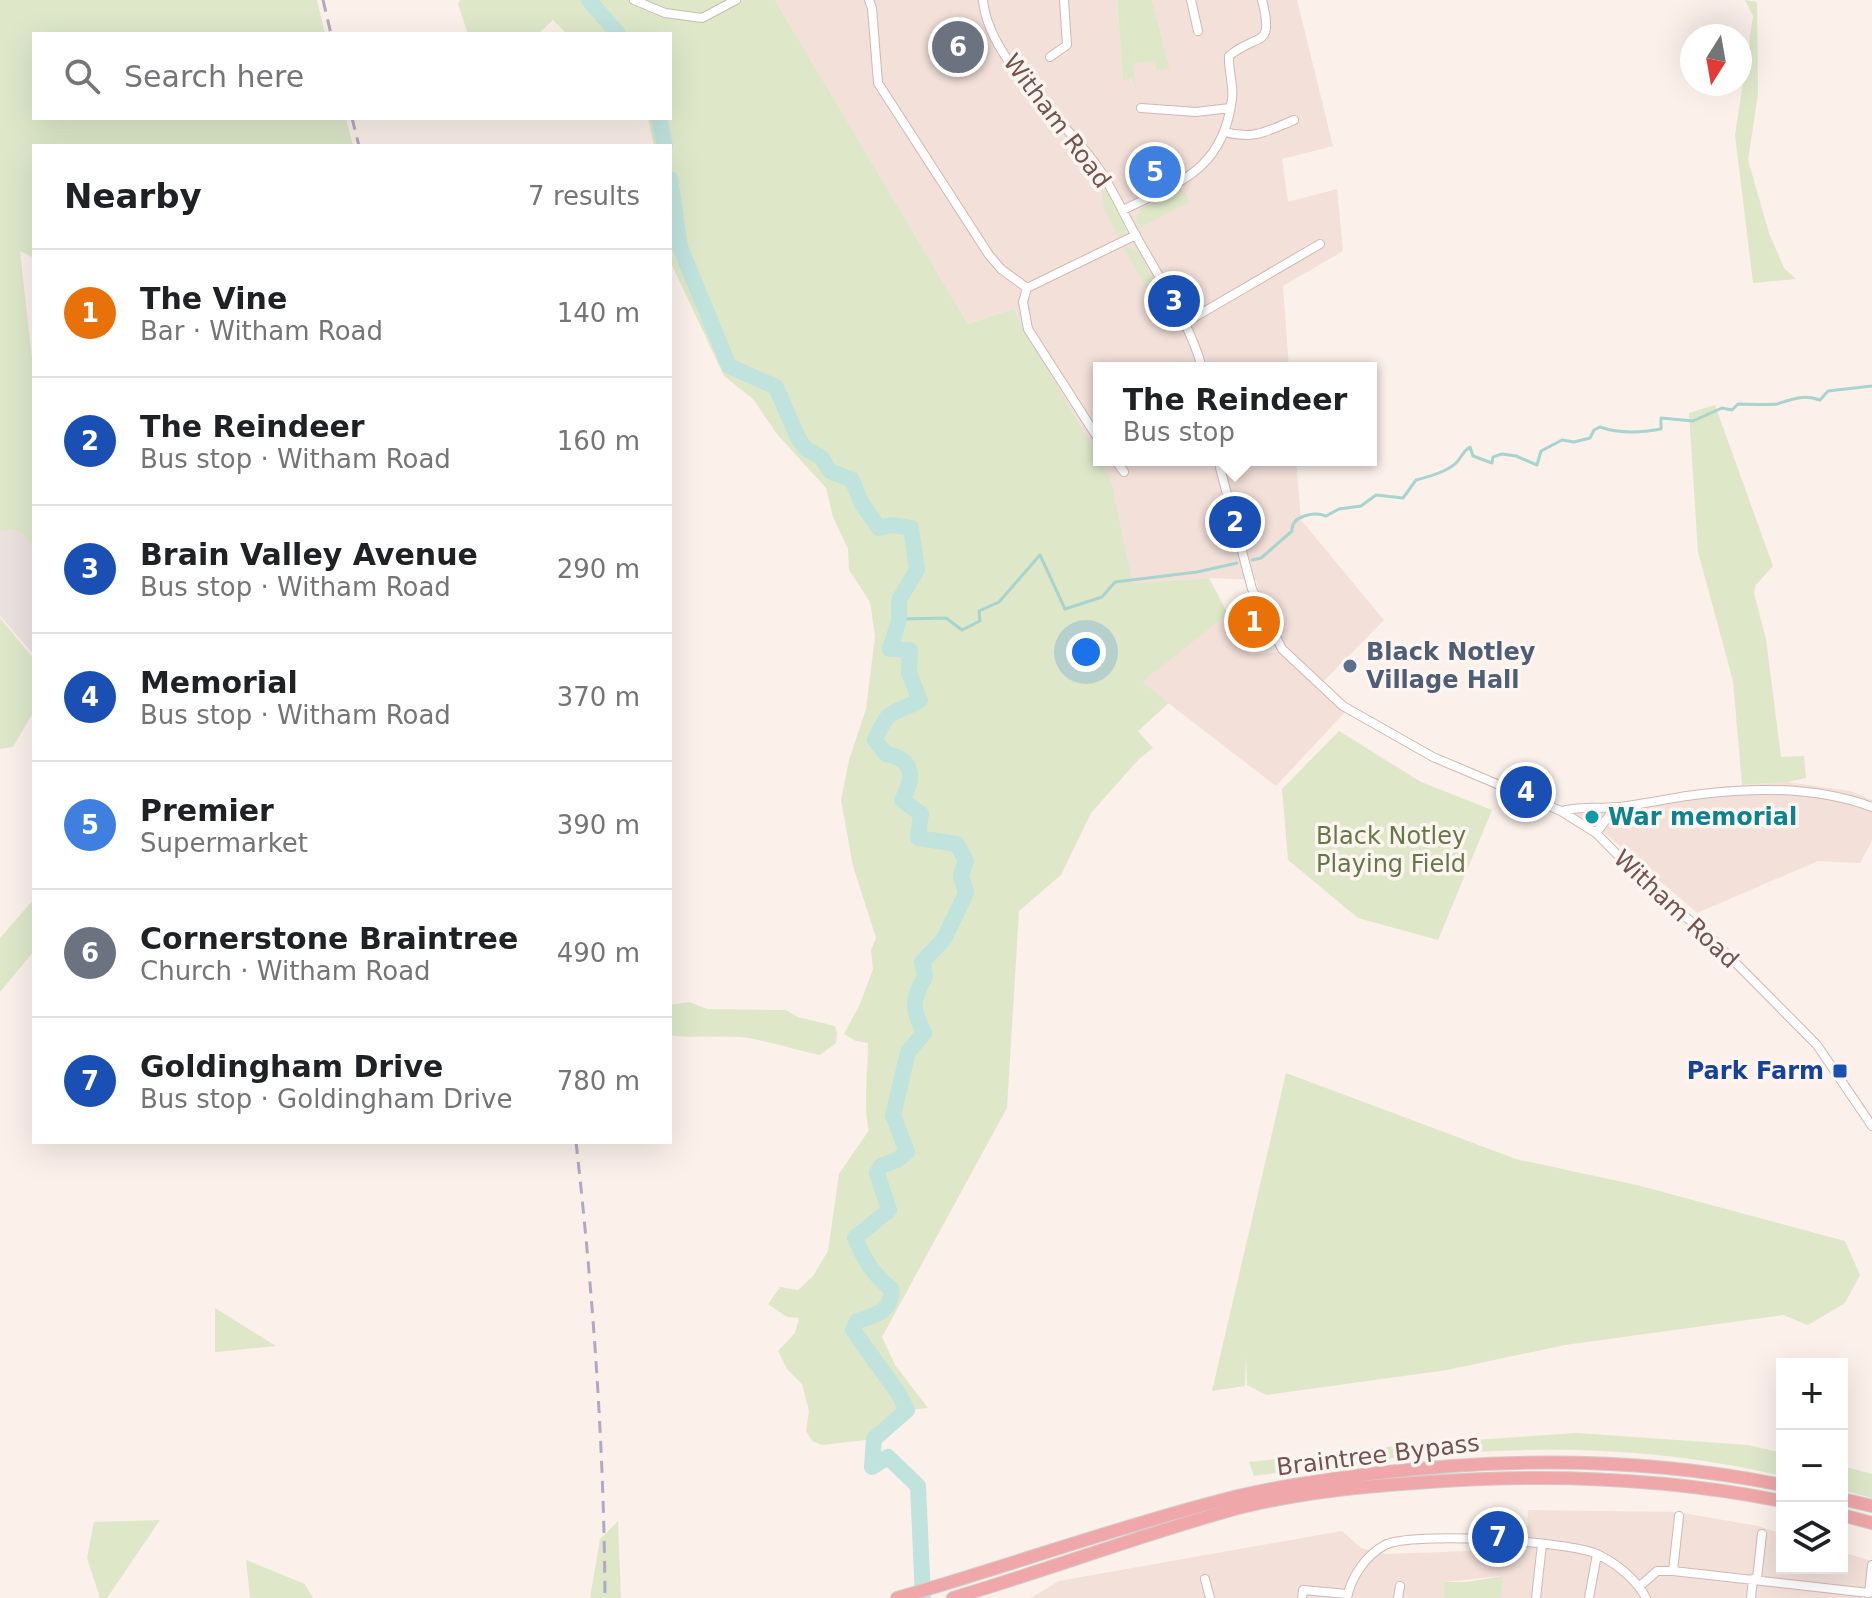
<!DOCTYPE html>
<html lang="en">
<head>
<meta charset="utf-8">
<style>
	body { margin:0; font-family:"DejaVu Sans",sans-serif; background:#f2f2f2; color:#202124 }
	.controls { position:absolute; right:24px; bottom:24px; display:grid; overflow:hidden; border-radius:0px; box-shadow:0 8px 32px #0002 }
	.controls button { width:72px; height:72px; display:grid; place-items:center; padding:0; border:0; border-bottom:2px solid #e0e0e0; background:#fff; color:#202124; font:40px sans-serif }
	.compass { position:absolute; left:1680px; top:24px; width:72px; height:72px; border-radius:50%; background:#fff; box-shadow:0 8px 32px #0002; rotate:191deg }
	.you { position:absolute; left:1086px; top:652px; width:28px; height:28px; margin:-20px; border:6px solid #fff; border-radius:50%; background:#1a73e8; box-shadow:0 0 0 12px #1a73e833 }
	.badge { display:grid; place-items:center; width:52px; height:52px; border-radius:50%; background:#d95b62; color:#fff; font-size:26px; font-weight:700 }
	.pin { position:absolute; translate:-50% -50%; border:4px solid #fff; box-shadow:0 2px 8px #0006 }
	.popup { position:absolute; left:1093px; top:362px; width:284px; height:104px; box-sizing:border-box; display:grid; place-content:center; border-radius:0px; background:#fff; filter:drop-shadow(0 2px 6px #0005); font-size:26px; white-space:nowrap; color:#757577 }
	.popup b { font-size:30px; color:#202124 }
	.popup::after { content:''; position:absolute; left:50%; top:100%; margin-left:-16px; border:16px solid transparent; border-top-color:#fff }
	.list { margin:0; padding:0; list-style:none }
	h2 { display:flex; justify-content:space-between; align-items:center; height:104px; margin:0; padding:0 32px; font-size:34px }
	h2 small { font-size:26px; font-weight:400; color:#757577 }
	.list li { display:grid; grid-template-columns:52px 1fr auto; gap:24px; align-items:center; box-sizing:border-box; height:128px; padding:0 32px; border-top:2px solid #e0e0e0 }
	.list b { display:block; font-size:30px; white-space:nowrap }
	.list p { margin:0; font-size:26px; white-space:nowrap; color:#757577 }
	.list em { font-size:26px; font-style:normal; color:#757577 }
	.icon { flex:none; width:44px; height:44px; fill:none; stroke:currentColor; stroke-width:2; stroke-linecap:round; stroke-linejoin:round }
	.map { position:relative; flex:none; width:1872px; height:1598px; overflow:hidden }
	.search { position:absolute; background:#fff; box-shadow:0 8px 32px #0002; left:32px; top:32px; width:640px; height:88px; display:flex; align-items:center; gap:20px; box-sizing:border-box; padding:0 28px; border-radius:0px; color:#757577; font-size:30px }
	.panel { position:absolute; background:#fff; box-shadow:0 8px 32px #0002; left:32px; top:144px; width:640px; height:1000px; border-radius:0px }
	.map>svg:first-child { display:block }
	.residential { fill:#f2e0d9; fill-rule:evenodd }
	.industrial { fill:#ebe2e0 }
	.green { fill:#dee8c9 }
	.lines { fill:none; stroke-linecap:round; stroke-linejoin:round }
	.stream { stroke:#a7d4ce; stroke-width:3 }
	.river { stroke:#c0e3de; stroke-width:16 }
	.minor-casing { stroke:#ceb8b3; stroke-width:10 }
	.highway-casing { stroke:#d5cbca; stroke-width:14 }
	.minor { stroke:#fff; stroke-width:8 }
	.highway { stroke:#efa7a9; stroke-width:12 }
	.rail { stroke:#b0a9c5; stroke-width:3; stroke-dasharray:12 8; stroke-linecap:butt }
	.service-dot { fill:#5c6f8a; stroke:#fef5f1; stroke-width:3 }
	.culture-dot { fill:#0f9aa8; stroke:#fef5f1; stroke-width:3 }
	.transit-dot { fill:#1a4fb4; stroke:#fef5f1; stroke-width:3 }
	.labels { text-anchor:middle; dominant-baseline:central; stroke-width:7; stroke-linejoin:round; paint-order:stroke }
	.street-label { font-size:24px; fill:#74524f; stroke:#fef5f1 }
	.service-label { font-size:24px; font-weight:bold; fill:#4e5e75; stroke:#fef5f1; text-anchor:start }
	.culture-label { font-size:24px; font-weight:bold; fill:#0d838f; stroke:#fef5f1; text-anchor:start }
	.park-label { font-size:24px; fill:#647848; stroke:#fef5f1 }
	.transit-label { font-size:24px; font-weight:bold; fill:#164399; stroke:#fef5f1; text-anchor:end }
</style>
</head>
<body>
<div class="map">
<svg width="1872" height="1598" viewBox="0 0 1872 1598">
	<rect width="100%" height="100%" fill="#fbf0ea"/>
	<path class="residential" d="M775,0h342l6,79 9,-1 4,9 -3,-23 22,-3 15,7 -18,-68h145l36,146 -51,13 6,43 49,-13 6,62 -60,35 6,82h-190v91l-86,-150 -45,15zM963,31l11,17 -22,13 -11,-16zM1154,161l7,21 -17,5 -6,-21z
		M1100,460h196l5,60 83,100 -66,67 27,25 -69,74 -135,-104 87,-68 22,40 30,-2 6,-6 -25,-48 -5,-18 -47,-2 -76,7 -22,-106z
		M1788,782l62,9 22,9v41l-12,22 -42,-2 -121,52 -92,-80 -36,-22 151,-24z
		M1528,1510l149,2 81,14 24,8v34h60v-16l30,9v37h-371l1,-22 -58,6 -1,16h-412l28,-17 283,-50 19,17 25,6 83,-3 10,-7 47,3z"/>
	<path class="industrial" d="M8,528l8,1 12,11 6,11v104l-34,-39v-84z"/>
	<path class="green" d="M0,0h317l8,34h-291v84h312l7,28h-319v112l-14,-7 14,124v176c-8,-15 -17,-27 -34,-19z
		M460,0h315l193,324 45,-15 98,170 22,105 76,-6 19,36 -86,68 27,21 -31,28 15,17 -14,11 -48,54 -30,62 -42,36 -12,197 -125,229 13,28 33,43 -21,2 -33,29 -52,6 -10,-4 -6,-10 3,-20 -7,-27 -15,-15 -9,-18 17,-18 4,-15 -12,-1 -19,-13 12,-17 18,3 15,-14 15,-25 11,-77 30,-44c-6,-22 -1,-62 -1,-87l-12,-2 -12,-7 16,-30 13,-35 -2,-19 5,-12 -23,-72 -12,-66 8,-40 17,-51 9,-73 -5,-34 -21,-32 -1,-21 -15,-32 -7,-29 -50,-55 -23,-34 -29,-23 -54,-115v-115h-16l-6,-28h22v-84h-103l-14,-14 -15,14h-70l-10,-30z
		M1117,0h35l18,68 -13,3 -2,-10 -22,3 4,29 -5,-15 -9,2z
		M1745,0l12,2 1,92 -10,66 21,73 15,35 12,11 -43,4 -18,-148 18,-119z
		M1106,188l20,36 -2,11 -5,3 -15,-29 -2,-18z
		M1178,189l6,2 6,11 -51,26 -3,-9 4,-10z
		M1128,247l10,4 29,54 -5,2 -15,-18 -23,-41z
		M1715,405l58,161 -17,19 -2,8 12,46 15,118 23,-1 2,22 -18,4 -46,3 -9,-104 -35,-129 -9,-139z
		M0,618l34,41v52l-21,36 -13,2z
		M1339,731l82,51 71,28 -54,130 -80,-22 -70,-58 -6,-71z
		M34,899v52l-34,41v-54z
		M689,1002l18,7 79,1 12,7 37,9 2,7 -1,10 -16,12c-27,-5 -53,-15 -80,-18 -24,-2 -47,2 -70,-2v-30z
		M1286,1073l230,86 121,26 208,56 15,34 -15,28 -37,22 -25,-10 -218,30 -118,25 -181,25 -19,-10 -1,-28 -1,29 -33,5z
		M215,1308l61,38 -61,6z
		M1577,1433l171,12 34,8v23c-181,-43 -347,-26 -528,0l-5,-14 166,-18z
		M1842,1466l30,8v24l-30,-8z
		M160,1520l-53,78h-7l-13,-40 7,-36z
		M618,1521l3,77h-31l10,-59z
		M246,1560l59,24 8,14h-63z
		M1503,1576l-2,22h-58l1,-16h23z"/>
	<g class="lines">
		<path class="stream" d="M1252,560l9,-2 31,-27c-1,-15 22,-20 34,-15l13,-7 22,-3 15,-11 27,3 13,-18c12,-3 31,-8 40,-17 6,-6 6,-11 14,-16l3,9 19,7 1,-6 9,-3 14,2 21,9 4,-14 21,-11 12,2 16,-4 4,-8 6,-3c20,7 40,6 61,2v-11l32,3 29,-13 10,2 6,-6c6,0 35,1 39,0 15,-5 27,-10 43,-4l8,-9 44,-5
			M902,619l44,-1 16,12 18,-9 -1,-10 20,-9 41,-47 25,54 37,-12 13,-15 82,-10 40,-9"/>
		<path class="river" d="M589,0l29,34
			M659,118l6,28
			M670,179l10,68 49,119 47,21 22,51 8,11 15,8 9,14 22,9 10,24 17,24 13,-3 19,3 6,42 -18,30v20l-9,29 20,1 -1,23 11,27c-29,17 -30,5 -45,40l11,14c28,5 29,24 16,46l19,14 -3,24 39,6 9,17 -5,14 5,18 -22,46 -22,23 3,14c-13,25 -14,30 -1,57l-16,19 -15,63 14,37 -10,8 -16,6 -4,7 12,37 -34,28c9,22 19,37 37,52 -1,22 -16,25 -35,31l-4,9 45,63 9,17 -33,29 -2,28 16,-10 30,29 5,112"/>
		<g class="minor-casing">
			<path id="minor" d="M634,0l31,13 37,5 34,-18
				M869,0l3,8 6,75 111,172 12,14 26,19
				M983,0c6,62 80,117 114,166 15,21 26,47 39,70 21,38 56,91 66,132
				M1191,0l7,31
				M1050,57l17,-12 -3,-45
				M1141,108l55,4 34,-4
				M1225,132c29,8 42,-1 69,-12
				M1123,210c57,-28 100,-40 109,-111 2,-14 -4,-29 -3,-43 28,-24 46,-6 33,-56
				M1183,324l137,-80
				M1099,440l-71,-111 -5,-27 4,-14 109,-53
				M1115,460l9,12
				M1218,460l34,129 30,60 61,57 90,51 128,54 35,22 53,54 61,50 107,108 55,81
				M1562,811c17,-5 37,-2 55,-4 29,-3 57,-10 85,-13 57,-7 116,-7 170,13
				M1596,833l19,-25
				M1673,1571l6,-55
				M1205,1579l5,19
				M1757,1579l5,-45
				M1640,1586l17,-15h16l196,22 3,-28
				M1302,1598l1,-8 44,4
				M1347,1598c4,-21 19,-43 38,-53 26,-14 183,-4 212,9 19,9 40,26 49,44
				M1398,1598l2,-12
				M1536,1598l6,-54
				M1589,1598l8,-44
				M1751,1598l2,-19"/>
		</g>
		<g class="highway-casing">
			<path id="highway" d="M1842,1499l30,7
				M1842,1515l30,8
				M897,1598c105,-30 208,-67 314,-95 54,-15 111,-23 167,-30 134,-16 271,-15 404,12
				M953,1598c91,-27 179,-60 271,-86 59,-17 129,-25 191,-29 124,-10 245,-6 367,18"/>
		</g>
		<use href="#minor" class="minor"/>
		<use href="#highway" class="highway"/>
		<path class="rail" d="M323,0l8,34
			M352,118l7,28
			M576,1142c17,151 28,303 29,456"/>
	</g>
	<circle class="service-dot" cx="1350" cy="666" r="8"/>
	<circle class="culture-dot" cx="1592" cy="817" r="8"/>
	<rect class="transit-dot" x="1832" y="1063" width="16" height="16" rx="4"/>
	<g class="labels">
		<g class="street-label">
			<text transform="translate(1057 121) rotate(53)">Witham Road</text>
			<text transform="translate(1676 909) rotate(43)">Witham Road</text>
			<text transform="translate(1378 1455) rotate(-7)">Braintree Bypass</text>
		</g>
		<g class="service-label">
			<text x="1366" y="652">Black Notley<tspan x="1366" dy="28">Village Hall</tspan></text>
		</g>
		<g class="culture-label">
			<text x="1608" y="817">War memorial</text>
		</g>
		<g class="park-label">
			<text x="1391" y="836">Black Notley<tspan x="1391" dy="28">Playing Field</tspan></text>
		</g>
		<g class="transit-label">
			<text x="1824" y="1071">Park Farm</text>
		</g>
	</g>
</svg>
<div class="controls">
<button>+</button>
<button>−</button>
<button><svg class="icon" aria-label="layers" viewBox="0 0 24 24"><path d="M12 4l9 5-9 5-9-5zM3 14l9 5 9-5"/></svg></button>
</div>
<svg class="compass" viewBox="-18 -18 36 36"><path d="M0-13l5 13h-10z" fill="#e53935"/><path d="M0 13l5-13h-10z" fill="#757577"/></svg>
<div class="you"></div>
<div class="pin badge" style="left:1254px;top:622px;background:#e8710a">1</div>
<div class="pin badge" style="left:1235px;top:522px;background:#1a4fb4">2</div>
<div class="popup"><b>The Reindeer</b>Bus stop</div>
<div class="pin badge" style="left:1174px;top:301px;background:#1a4fb4">3</div>
<div class="pin badge" style="left:1526px;top:792px;background:#1a4fb4">4</div>
<div class="pin badge" style="left:1155px;top:172px;background:#3f7fe0">5</div>
<div class="pin badge" style="left:958px;top:47px;background:#6b7280">6</div>
<div class="pin badge" style="left:1498px;top:1537px;background:#1a4fb4">7</div>
<div class="search"><svg class="icon" aria-label="search" viewBox="0 0 24 24"><circle cx="10" cy="10" r="6"/><path d="M15 15l6 6"/></svg>Search here</div>
<section class="panel">
<h2>Nearby<small>7 results</small></h2>
<ul class="list">
<li><span class="badge" style="background:#e8710a">1</span><div><b>The Vine</b><p>Bar · Witham Road</p></div><em>140 m</em></li>
<li><span class="badge" style="background:#1a4fb4">2</span><div><b>The Reindeer</b><p>Bus stop · Witham Road</p></div><em>160 m</em></li>
<li><span class="badge" style="background:#1a4fb4">3</span><div><b>Brain Valley Avenue</b><p>Bus stop · Witham Road</p></div><em>290 m</em></li>
<li><span class="badge" style="background:#1a4fb4">4</span><div><b>Memorial</b><p>Bus stop · Witham Road</p></div><em>370 m</em></li>
<li><span class="badge" style="background:#3f7fe0">5</span><div><b>Premier</b><p>Supermarket</p></div><em>390 m</em></li>
<li><span class="badge" style="background:#6b7280">6</span><div><b>Cornerstone Braintree</b><p>Church · Witham Road</p></div><em>490 m</em></li>
<li><span class="badge" style="background:#1a4fb4">7</span><div><b>Goldingham Drive</b><p>Bus stop · Goldingham Drive</p></div><em>780 m</em></li>
</ul>
</section>
</div>
</body>
</html>
